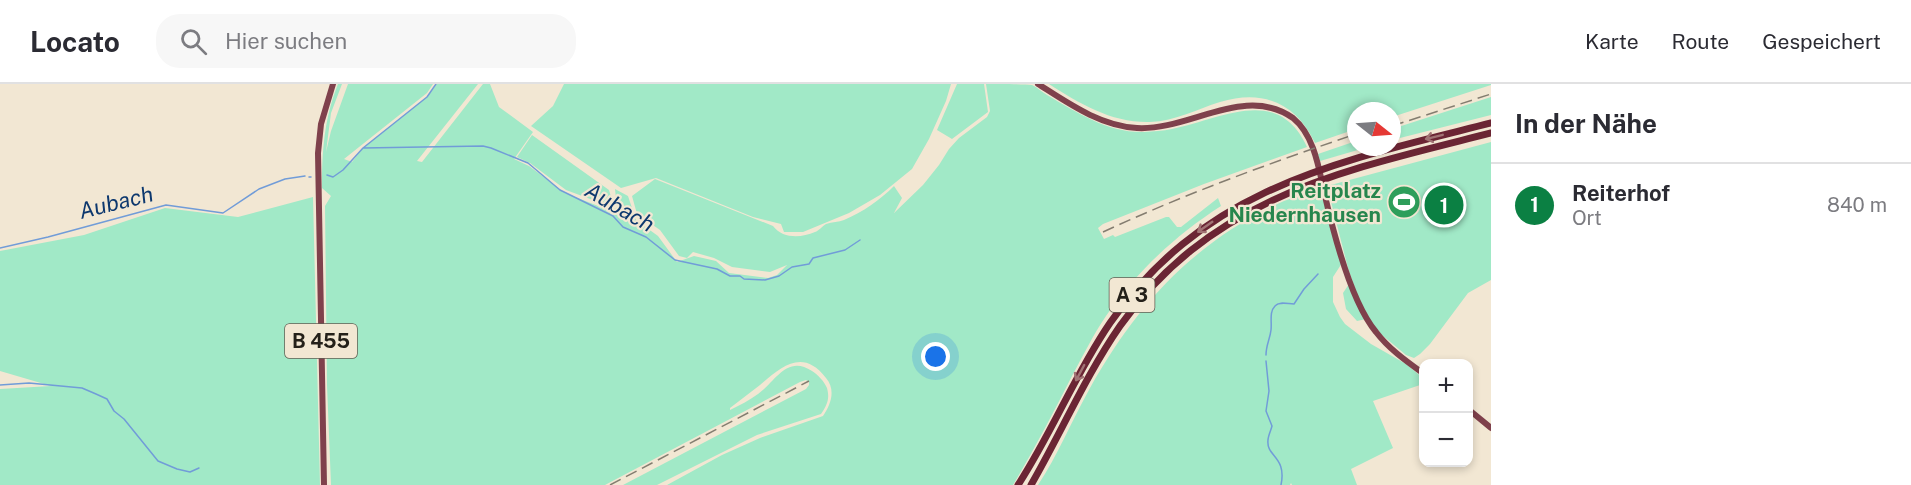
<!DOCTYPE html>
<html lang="de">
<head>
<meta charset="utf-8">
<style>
	body { margin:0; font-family:"Public Sans",sans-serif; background:#f7f7f7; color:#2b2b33 }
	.controls { position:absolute; right:18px; bottom:18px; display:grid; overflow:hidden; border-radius:12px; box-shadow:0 3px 9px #0003 }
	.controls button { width:54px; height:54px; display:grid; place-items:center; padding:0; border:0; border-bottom:2px solid #e1e1e2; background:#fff; color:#2b2b33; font:30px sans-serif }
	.compass { position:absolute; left:1347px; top:18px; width:54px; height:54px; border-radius:50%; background:#fff; box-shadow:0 3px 9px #0003; rotate:107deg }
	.you { position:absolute; left:936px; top:273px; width:21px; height:21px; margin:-15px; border:4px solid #fff; border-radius:50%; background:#1a73e8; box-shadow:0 0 0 9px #1a73e833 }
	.badge { display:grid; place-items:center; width:39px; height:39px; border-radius:50%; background:#0b8043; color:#fff; font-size:20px; font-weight:700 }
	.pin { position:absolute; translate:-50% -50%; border:3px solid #fff; box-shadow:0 2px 6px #0006 }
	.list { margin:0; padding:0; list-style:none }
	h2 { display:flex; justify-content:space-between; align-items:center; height:78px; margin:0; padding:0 24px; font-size:26px }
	h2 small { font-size:20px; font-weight:400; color:#7c7c81 }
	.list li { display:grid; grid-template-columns:39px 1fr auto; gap:18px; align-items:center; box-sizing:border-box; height:84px; padding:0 24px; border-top:2px solid #e1e1e2 }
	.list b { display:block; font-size:22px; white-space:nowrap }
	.list p { margin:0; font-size:20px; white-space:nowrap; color:#7c7c81 }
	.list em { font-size:20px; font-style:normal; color:#7c7c81 }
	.icon { flex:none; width:33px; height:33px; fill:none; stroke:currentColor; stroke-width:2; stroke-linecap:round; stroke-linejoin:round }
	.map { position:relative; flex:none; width:1491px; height:401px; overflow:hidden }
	header { display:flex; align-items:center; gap:36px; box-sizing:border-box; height:84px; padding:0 30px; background:#fff; border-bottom:2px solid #e1e1e2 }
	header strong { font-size:28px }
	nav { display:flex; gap:33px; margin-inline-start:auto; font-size:21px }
	.search { width:420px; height:54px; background:#f7f7f7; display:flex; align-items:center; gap:15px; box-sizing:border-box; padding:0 21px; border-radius:24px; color:#7c7c81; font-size:22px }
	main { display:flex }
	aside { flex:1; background:#fff }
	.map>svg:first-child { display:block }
	.green { fill:#a1e9c7 }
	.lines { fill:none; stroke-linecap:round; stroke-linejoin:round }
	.stream { stroke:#719cd8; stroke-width:1.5 }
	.major { stroke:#7f414c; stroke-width:6 }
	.highway { stroke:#6b2534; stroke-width:7 }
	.rail { stroke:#847d70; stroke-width:1.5; stroke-dasharray:12 6; stroke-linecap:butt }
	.oneway { stroke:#a17374 }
	.labels { text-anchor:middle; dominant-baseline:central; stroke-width:4.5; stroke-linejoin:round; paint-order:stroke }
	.shield { fill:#f2e7d3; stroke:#625c51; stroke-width:1.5 }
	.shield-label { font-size:20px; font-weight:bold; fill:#242019 }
	.leisure-label { font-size:21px; font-weight:bold; fill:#27864d; stroke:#f2e7d3; text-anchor:end }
	.water-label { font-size:22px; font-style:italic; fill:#0d386e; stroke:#f2e7d3 }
</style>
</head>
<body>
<header>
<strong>Locato</strong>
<div class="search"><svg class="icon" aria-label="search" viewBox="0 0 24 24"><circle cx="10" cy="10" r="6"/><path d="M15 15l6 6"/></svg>Hier suchen</div>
<nav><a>Karte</a><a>Route</a><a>Gespeichert</a></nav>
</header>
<main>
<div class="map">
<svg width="1491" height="401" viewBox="0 0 1491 401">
	<rect width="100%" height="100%" fill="#f2e7d3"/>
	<path class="green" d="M338,0h4l-11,29 -5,39 5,-21 17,-47h85l-6,9 -83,66 8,3 11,-14 64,-51 10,-13h41l-61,77 5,1 61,-78h7l9,23 34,25 -19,27 15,7 36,27 46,18 6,-4 -2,-18 13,7 8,24 22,16 19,26 17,-6 22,5 13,12 39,5 9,-3 10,-10 -17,7 -38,-5 -18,-9 -21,-6 -6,6 -8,-2 -19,-26 -23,-16 -5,-18 23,-17 118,47c10,13 28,12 42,6 4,-1 7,-6 11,-8 6,-2 13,-2 18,-4 19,-8 36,-20 50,-34l8,12 -8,15 29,-28 16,-20 10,-16 10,-11 28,-21 3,-6 -4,-27c12,0 37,0 46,1 5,2 10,7 15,10 31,18 61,38 97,37 9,-1 19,-1 28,-3 50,-10 106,-45 135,18l-103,37 -101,40 -5,4 6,11 9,-4 2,2 51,-20h3l8,10h4l37,-29 3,8c-45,29 -85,66 -115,110 -13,19 -23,40 -34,60 -19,37 -38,74 -59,109h-346l55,-30 38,-17 63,-22c8,-12 13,-26 3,-38 -23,-30 -44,-12 -66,7 -10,8 -20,15 -30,23v2c10,-5 20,-10 28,-16 17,-12 29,-40 54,-23 6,4 12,10 15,17 3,11 0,17 -6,26l-64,21 -100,50h-34l183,-96 3,-4v-3l-3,-2 -6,2 -195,103h-274l-4,-100 -2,-179 6,-10 -9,-8c0,-37 2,-69 16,-104z
		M564,0h387l-5,17 -17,38 -17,30 -32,26 -31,18 -46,19h-19l-3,-8 -28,-7 -97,-39 -35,10 -90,-62 22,-20z
		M957,0h27l4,28 -36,27 -15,-9z
		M1049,0h442v1l-99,32v-6h-36v18l-41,14c-19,-40 -52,-54 -95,-41 -23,7 -44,19 -70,20 -38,1 -70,-18 -101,-38z
		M1491,13v18l-99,25v-11z
		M532,51l77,55 4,14 -4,2 -43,-16 -36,-27 -13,-6z
		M1356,57v6h12l-48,14 -2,-7z
		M1491,58v138l-23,13 -38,51 -10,10 -6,4 -8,-3 -30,-25 -17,-30 -11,-32 -21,-82z
		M1323,103l21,73 -11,17v25l7,15 5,7 26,20 35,20 17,14v6l-50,17 20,47 -42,21 6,16h-65l-1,-2 -1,2h-252c20,-30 34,-65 52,-97 47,-84 105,-147 194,-187 13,-5 26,-9 39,-14z
		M313,113l7,288h-320v-96l51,-3 -51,-15v-120l84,-16 81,-27 73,9z
		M1351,197l15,38 -9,2 -11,-12 -3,-16z"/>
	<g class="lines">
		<path class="stream" d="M363,64l64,-51 9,-13
			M327,91l6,2 10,-7 20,-22 120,-2 8,2 37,15 32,27 53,26 10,11 23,10 29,23 42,9 13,7h10l4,3 21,1 14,-4 13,-9 17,-3 4,-6 32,-8 15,-10
			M309,93h2
			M0,164l48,-11 118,-32 57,8 36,-24 26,-10 20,-3
			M1266,271c0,-10 4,-16 5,-25 1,-8 -2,-18 4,-24 4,-5 13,-2 19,-2l10,-15 14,-15
			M1266,277l3,30 -3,20 6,15c-1,4 -4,10 -4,14 -2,17 19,16 13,45
			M0,301l29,-2 53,5 14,6 11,5 7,12 10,8 34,42 19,8 13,3 9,-4"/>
		<path class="major" d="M1038,0c30,19 62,42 99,44 52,3 108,-44 156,-10 22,18 26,52 32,78 9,39 26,106 51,136 13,17 30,29 48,42
			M1468,325l23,19
			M324,401l-6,-332 3,-29 12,-40"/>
		<path class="highway" d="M1018,401c34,-52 57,-111 92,-162 95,-137 231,-162 381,-200
			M1031,401c30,-52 55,-110 89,-159 93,-131 226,-156 371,-193"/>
		<path class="rail" d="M1392,42l99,-32
			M1103,148c82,-38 167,-69 253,-98
			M610,401l199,-104"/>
	</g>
	<defs><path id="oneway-shaft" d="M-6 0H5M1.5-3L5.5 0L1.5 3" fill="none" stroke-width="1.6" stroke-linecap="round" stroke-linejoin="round" transform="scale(1.5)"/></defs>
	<g class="oneway">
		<use href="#oneway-shaft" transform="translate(1434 53) rotate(166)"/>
		<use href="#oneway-shaft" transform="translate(1205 143) rotate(145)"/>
		<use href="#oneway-shaft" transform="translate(1080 289) rotate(118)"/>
	</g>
	<defs>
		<g id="stadium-disc" transform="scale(1.725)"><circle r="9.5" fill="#2e9e5b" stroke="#f2e7d3"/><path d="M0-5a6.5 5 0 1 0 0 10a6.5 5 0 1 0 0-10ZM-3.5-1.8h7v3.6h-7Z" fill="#fff"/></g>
	</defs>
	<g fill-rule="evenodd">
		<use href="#stadium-disc" x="1404" y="118"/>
	</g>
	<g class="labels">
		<g class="shield">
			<rect x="1109.5" y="194" width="45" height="34" rx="4.5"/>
			<rect x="285" y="240" width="72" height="34" rx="4.5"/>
		</g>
		<g class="shield-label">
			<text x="1132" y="211">A 3</text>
			<text x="321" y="257">B 455</text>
		</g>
		<g class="leisure-label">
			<text x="1381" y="106">Reitplatz<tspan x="1381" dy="24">Niedernhausen</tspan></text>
		</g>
		<g class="water-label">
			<text transform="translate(116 118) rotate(-14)">Aubach</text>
			<text transform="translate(620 123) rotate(30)">Aubach</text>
		</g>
	</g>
</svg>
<div class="controls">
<button>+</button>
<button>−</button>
</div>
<svg class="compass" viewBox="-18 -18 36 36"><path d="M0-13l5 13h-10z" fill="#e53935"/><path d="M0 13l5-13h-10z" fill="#7c7c81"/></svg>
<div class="you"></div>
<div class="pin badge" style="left:1444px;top:121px">1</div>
</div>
<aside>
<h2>In der Nähe<small></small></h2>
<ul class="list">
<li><span class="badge">1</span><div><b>Reiterhof</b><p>Ort</p></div><em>840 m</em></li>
</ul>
</aside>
</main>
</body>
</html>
